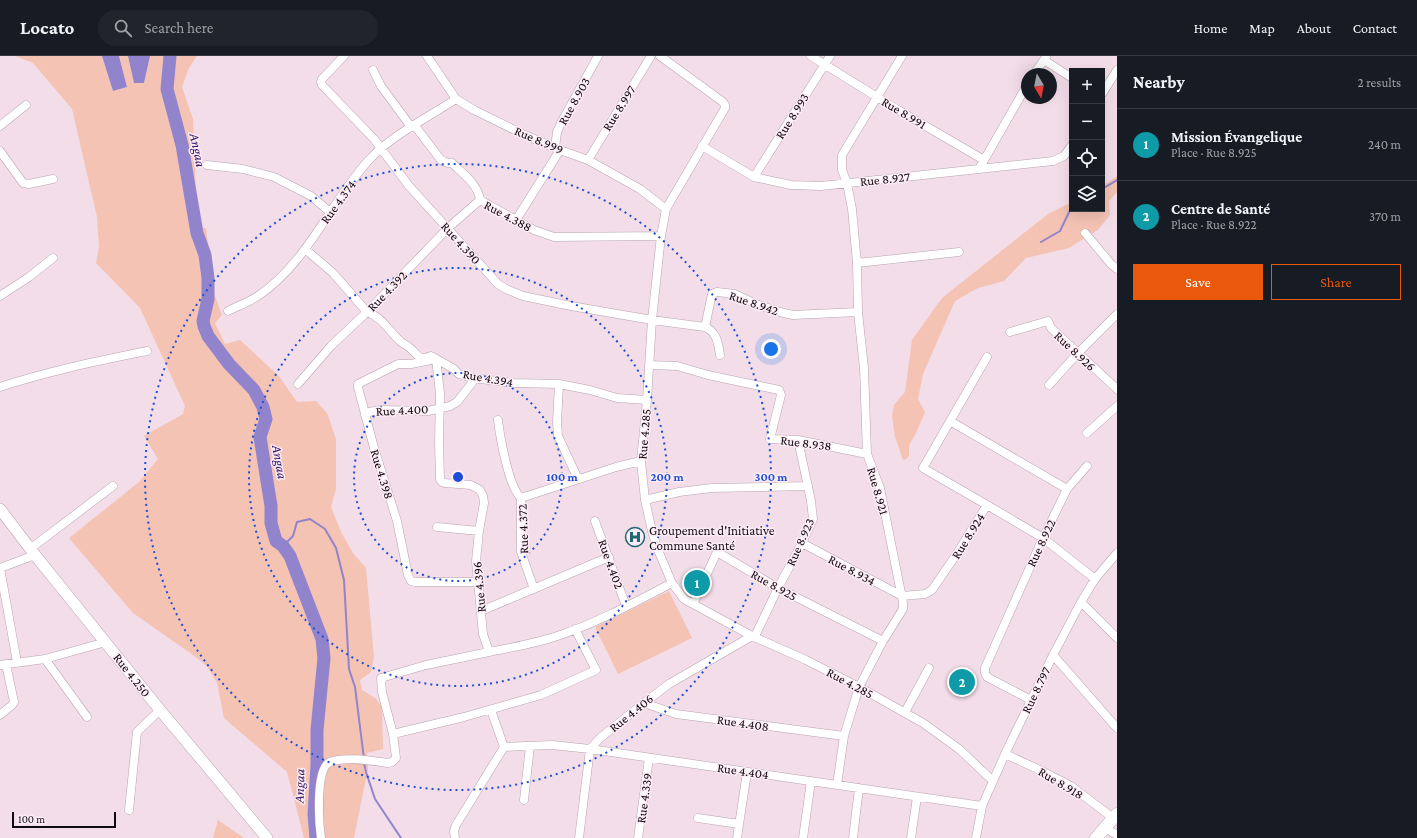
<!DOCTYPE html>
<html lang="en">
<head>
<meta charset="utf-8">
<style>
	body { margin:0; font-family:"Crimson Pro",serif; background:#20242c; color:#f1f3f6 }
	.controls { position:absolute; right:12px; top:12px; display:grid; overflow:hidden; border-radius:0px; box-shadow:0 4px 16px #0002 }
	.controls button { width:36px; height:36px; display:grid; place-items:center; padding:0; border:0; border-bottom:1px solid #363941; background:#171b24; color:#f1f3f6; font:20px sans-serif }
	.compass { position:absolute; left:1021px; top:12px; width:36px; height:36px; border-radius:50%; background:#171b24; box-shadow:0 4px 16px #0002; rotate:170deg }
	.scale { position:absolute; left:12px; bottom:10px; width:104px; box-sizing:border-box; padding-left:4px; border:2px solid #110a0e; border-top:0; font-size:11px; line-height:14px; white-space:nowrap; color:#110a0e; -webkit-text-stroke:3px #fdecf5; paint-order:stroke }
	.you { position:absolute; left:771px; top:293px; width:14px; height:14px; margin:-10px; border:3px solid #fff; border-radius:50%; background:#1a73e8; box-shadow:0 0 0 6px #1a73e833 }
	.badge { display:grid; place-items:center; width:26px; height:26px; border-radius:50%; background:#ea580c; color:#fff; font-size:13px; font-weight:700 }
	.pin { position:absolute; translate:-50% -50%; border:2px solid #fff; box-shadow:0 1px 4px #0006 }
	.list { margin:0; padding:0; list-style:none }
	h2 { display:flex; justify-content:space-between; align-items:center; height:52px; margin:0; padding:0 16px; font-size:17px }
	h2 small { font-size:13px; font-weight:400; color:#9ea1a6 }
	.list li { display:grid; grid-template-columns:26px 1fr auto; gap:12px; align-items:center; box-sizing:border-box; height:72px; padding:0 16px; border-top:1px solid #363941 }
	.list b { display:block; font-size:15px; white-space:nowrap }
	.list p { margin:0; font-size:13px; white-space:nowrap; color:#9ea1a6 }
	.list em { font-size:13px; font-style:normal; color:#9ea1a6 }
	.actions { display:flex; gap:8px; padding:12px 16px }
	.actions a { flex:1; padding:9px 0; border:1px solid #ea580c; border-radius:0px; text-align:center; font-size:14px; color:#ea580c }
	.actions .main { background:#ea580c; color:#fff }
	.icon { flex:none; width:22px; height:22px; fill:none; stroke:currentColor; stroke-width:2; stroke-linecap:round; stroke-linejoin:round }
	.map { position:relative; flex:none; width:1117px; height:782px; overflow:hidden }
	header { display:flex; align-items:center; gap:24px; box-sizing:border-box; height:56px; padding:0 20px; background:#171b24; border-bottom:1px solid #363941 }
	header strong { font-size:19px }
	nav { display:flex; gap:22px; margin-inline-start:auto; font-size:14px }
	.search { width:280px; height:36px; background:#20242c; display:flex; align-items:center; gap:10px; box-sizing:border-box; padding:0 14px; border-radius:22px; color:#9ea1a6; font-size:15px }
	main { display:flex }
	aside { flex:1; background:#171b24 }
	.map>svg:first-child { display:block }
	.green { fill:#f4c3b4 }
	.water { fill:#9184cc }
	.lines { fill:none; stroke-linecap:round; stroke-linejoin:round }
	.stream { stroke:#9184cc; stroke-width:2 }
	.river { stroke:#9184cc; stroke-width:13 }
	.minor-casing { stroke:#b7a3ae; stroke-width:9 }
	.major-casing { stroke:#b7a3ae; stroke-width:12 }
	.highway-casing { stroke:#b7a3ae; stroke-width:13 }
	.minor { stroke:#fff; stroke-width:8 }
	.major { stroke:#fff; stroke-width:11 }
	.highway { stroke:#fff; stroke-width:12 }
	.ring { fill:none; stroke:#1d4ed8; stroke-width:2; stroke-dasharray:2 4 }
	.labels { text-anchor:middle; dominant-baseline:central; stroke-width:3; stroke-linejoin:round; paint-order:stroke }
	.street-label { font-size:13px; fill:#110a0e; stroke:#fdecf5 }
	.poi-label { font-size:13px; fill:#110a0e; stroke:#fdecf5; text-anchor:start }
	.water-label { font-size:14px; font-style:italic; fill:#311469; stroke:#fdecf5 }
	.centre { fill:#1d4ed8; stroke:#fdecf5; stroke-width:2 }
	.ring-label { font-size:12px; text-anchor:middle; font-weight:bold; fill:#1d4ed8; stroke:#fdecf5; stroke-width:3; stroke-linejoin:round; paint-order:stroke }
</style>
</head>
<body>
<header>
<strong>Locato</strong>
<div class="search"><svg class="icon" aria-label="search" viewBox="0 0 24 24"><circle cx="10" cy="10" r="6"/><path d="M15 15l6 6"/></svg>Search here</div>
<nav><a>Home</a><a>Map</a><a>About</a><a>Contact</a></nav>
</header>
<main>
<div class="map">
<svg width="1117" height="782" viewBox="0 0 1117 782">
	<rect width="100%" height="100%" fill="#f3dde9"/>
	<path class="green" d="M15,0h87l11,35 14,-4 -8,-31h9l6,27h10l6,-27h47l-8,12 -7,19 11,32 4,108 9,1 3,26 1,28 12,33 -7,8 10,21 15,-4 39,36 18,26 19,-1 11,12 9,26v50l-5,18 11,27 11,19 13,15 8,89 -3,15 -11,8 2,10 13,8 7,9 1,42 -16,4 1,15 -14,70h-50l-17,-66 -63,-54 -7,-35 -10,-17 -14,-11 -60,-42 -64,-75 70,-56 19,-23 -14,-23 39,-22 2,-8 -45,-98 -44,-45 3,-16 -2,-30 -25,-108 -39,-46z
		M1117,120v16l-8,9 1,14 -12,15 -29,18 -43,10 -22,23 -26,7 -23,13 -32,73 -5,25 7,13 -10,23 -6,10v11l-3,3 -3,1 -8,-23 -3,-21 2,-11 11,-13 7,-52 30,-42 106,-84 24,-12v7h30v-23z
		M669,535l23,47 -74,36 -23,-47z
		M218,764l26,18h-31z"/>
	<path class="water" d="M102,0h17l8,31 -14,4z
		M128,0h22l-6,27h-10z"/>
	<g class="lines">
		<path class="stream" d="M1102,133l15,-9
			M1041,186l19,-11 12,-25
			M283,490l10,-10 4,-14 13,-3 15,10 11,19 8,32 5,89 6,18 9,72
			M364,707l2,9 9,27 26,39"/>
		<path class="river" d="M170,0l-3,33 15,56 15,88 8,22 3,23v21l-5,22 1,5 4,10 21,28 25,26 9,17 3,12 -6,18 11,69v17l5,18 7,5 7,10 32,83 2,19 -7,72v35l-3,49 2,24"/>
		<g class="minor-casing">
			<path id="minor" d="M344,0l-22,23 -1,3 1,3 52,54 35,47 89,98 8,5 17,7 48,10 81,14 53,7 7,-33 5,-2 18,2 21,10 24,8 13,3 65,-3
				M427,0l29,43 18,11 51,25 35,15 28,10 52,29 26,20
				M660,0l63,46 2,3v3l-59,101 -5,27 -9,84 -5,80 -6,61 4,39 7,31 6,19 14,33 12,16 9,5 59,32 54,24 53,27 64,36 36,26 34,32
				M811,0l87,54 86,50
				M1044,4l28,18
				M373,14l8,16 28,38 6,2 26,34 7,3h4c11,11 26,21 28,37l54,30 20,7 107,-1
				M1034,18l12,-17
				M1102,38l15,-24
				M0,70l26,-21
				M702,90l52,31 37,8 30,1 158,-17 48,-84
				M555,92l2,-16 4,-9 37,-67
				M0,95l23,32 6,1 24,-5
				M588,104l63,-104
				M207,109l36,4 31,8 37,19 19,16
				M979,113l74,-8 11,-5 8,-11
				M754,121l76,-121
				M516,164l44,-70
				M1085,177l26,31 6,5
				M305,193l28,24 34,39c15,5 22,19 33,29 3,3 7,4 10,7 8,7 9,13 21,8l23,13 5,5 13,4 42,5 45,1 31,6 27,8 30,2
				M857,207l102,-11
				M0,240l29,-19 24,-19
				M228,255c10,-5 21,-9 30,-15 49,-33 71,-91 109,-134 23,-26 60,-44 89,-63
				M705,271c12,5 13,16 15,28
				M1010,276l38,-11 3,7 66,61
				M649,309l28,1 31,9 71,15 2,5 -11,44 28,1 69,14
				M298,328l33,-38 36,-34 81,-84 32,-28
				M559,328l-2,38 1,14 20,43
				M1049,329l29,-32 39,-39
				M0,331c48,-16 98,-26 147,-36
				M365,359l4,-3 12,-2 47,1 22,-5 7,-4 15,-19v-5
				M498,364c2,17 11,68 23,78
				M950,365l117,68
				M1087,377l30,-27
				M645,444l34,-8 33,-4 96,-2
				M987,449l-64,-37 64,-111
				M595,465l31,85
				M437,471l42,4
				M802,487l100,53 23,-2 7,-4 24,-35 31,-50 56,33 52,41
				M30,493l83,-63
				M0,512l17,94
				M0,512l35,-13
				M477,526h-62l-4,-1 -3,-6 -11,-54 -23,-73 -16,-61v-3l40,-20h13l25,-5 4,34 -1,49 1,37 2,3 3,1 26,2 9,5 3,6 1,7 -5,28 -3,30 7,73 6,18c25,-5 50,-9 74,-18 38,-13 74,-33 109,-51
				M534,533l-13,-37v-54l95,-31 25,-6
				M1081,546l36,36
				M693,548l24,-52 61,36 105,53
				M481,555l128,-54
				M755,580l23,-48 24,-45 11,-24 -2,-18 -13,-61
				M1053,599l64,73
				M45,603l42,58
				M0,609l45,-6 61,-17
				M1031,644l-44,-23 -2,-4v-5l58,-130 24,-49 20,-23
				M644,647l32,11 168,22
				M491,654l13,37
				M905,656l24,-44
				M0,659l12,-10 2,-3 -8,-38
				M393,678l71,-17 77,-22 55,-25 -21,-41
				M504,691l48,-2 38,4 392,57
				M1005,698l37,17 29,15 42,32
				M837,729l7,-49 15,-49 24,-46 20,-32v-6l-23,-115 -13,-34 -3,-86 -6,-56 -1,-49 -5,-54 -5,-26 -5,-13v-15l60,-99
				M524,744l6,-54
				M129,754l8,-78 23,-22
				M698,762l41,6
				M1105,772l12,7
				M321,782c-2,-14 -6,-70 9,-76 14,-6 43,-1 58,1l4,-1 4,-4 -3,-24 -11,-42 -1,-14 45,-13 63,-13
				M455,782l-1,-7 2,-6 48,-78
				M579,782l11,-89 10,-11 44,-35 25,-19 83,-48
				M638,782l11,-80
				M737,782l10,-66
				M803,782l8,-57
				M853,782l6,-50
				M911,782l6,-41
				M976,782l6,-32 23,-52 48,-99 28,-53 14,-23 22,-26"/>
		</g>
		<g class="major-casing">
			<path id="major" d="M0,453l35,46 125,155 107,128"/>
		</g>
		<g class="highway-casing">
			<path id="highway" d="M1096,782l21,-24"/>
		</g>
		<use href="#minor" class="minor"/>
		<use href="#major" class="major"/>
		<use href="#highway" class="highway"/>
	</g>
	<g class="ring">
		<circle cx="458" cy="421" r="104"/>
		<circle cx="458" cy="421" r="209"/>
		<circle cx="458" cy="421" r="313"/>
	</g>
	<defs>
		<g id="hospital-ring" transform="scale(1)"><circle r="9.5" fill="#fdecf5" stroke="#1e6774" stroke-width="1.5"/><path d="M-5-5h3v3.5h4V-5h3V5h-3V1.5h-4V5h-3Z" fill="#1e6774"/></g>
	</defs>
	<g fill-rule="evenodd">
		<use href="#hospital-ring" x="635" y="481"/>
	</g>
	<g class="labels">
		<g class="street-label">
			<text transform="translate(574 45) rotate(-61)">Rue 8.903</text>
			<text transform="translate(619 52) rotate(-58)">Rue 8.997</text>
			<text transform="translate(904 57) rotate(31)">Rue 8.991</text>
			<text transform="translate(792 60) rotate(-58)">Rue 8.993</text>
			<text transform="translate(539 84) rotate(23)">Rue 8.999</text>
			<text transform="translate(885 123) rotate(-6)">Rue 8.927</text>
			<text transform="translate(338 146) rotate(-54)">Rue 4.374</text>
			<text transform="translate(508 160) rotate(28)">Rue 4.388</text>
			<text transform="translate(461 187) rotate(48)">Rue 4.390</text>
			<text transform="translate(387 235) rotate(-46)">Rue 4.392</text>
			<text transform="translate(754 247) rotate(19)">Rue 8.942</text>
			<text transform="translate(1075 295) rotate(43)">Rue 8.926</text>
			<text transform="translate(488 322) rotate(10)">Rue 4.394</text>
			<text transform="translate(402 354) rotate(-3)">Rue 4.400</text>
			<text transform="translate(644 378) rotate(-85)">Rue 4.285</text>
			<text transform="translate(806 387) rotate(7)">Rue 8.938</text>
			<text transform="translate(382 418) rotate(73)">Rue 4.398</text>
			<text transform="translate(878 435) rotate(74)">Rue 8.921</text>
			<text transform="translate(523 473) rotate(-92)">Rue 4.372</text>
			<text transform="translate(968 480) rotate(-58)">Rue 8.924</text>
			<text transform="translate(800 486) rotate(-66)">Rue 8.923</text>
			<text transform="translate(1041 487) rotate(-65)">Rue 8.922</text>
			<text transform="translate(611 508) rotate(70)">Rue 4.402</text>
			<text transform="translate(852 514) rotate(28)">Rue 8.934</text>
			<text transform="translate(774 529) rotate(29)">Rue 8.925</text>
			<text transform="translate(479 531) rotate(-95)">Rue 4.396</text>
			<text transform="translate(132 619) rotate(52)">Rue 4.250</text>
			<text transform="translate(850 627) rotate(28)">Rue 4.285</text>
			<text transform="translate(1036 634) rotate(-64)">Rue 8.797</text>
			<text transform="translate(631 657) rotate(-39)">Rue 4.406</text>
			<text transform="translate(743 667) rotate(8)">Rue 4.408</text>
			<text transform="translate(743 715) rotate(8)">Rue 4.404</text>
			<text transform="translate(1061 727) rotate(31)">Rue 8.918</text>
			<text transform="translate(644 742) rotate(-82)">Rue 4.339</text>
		</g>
		<g class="poi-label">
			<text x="649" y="474">Groupement d'Initiative<tspan x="649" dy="15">Commune Santé</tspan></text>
		</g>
		<g class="water-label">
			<text transform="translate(198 94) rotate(78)">Angaa</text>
			<text transform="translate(280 406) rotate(80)">Angaa</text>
			<text transform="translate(299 730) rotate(-88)">Angaa</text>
		</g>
	</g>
	<circle cx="458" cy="421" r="6" class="centre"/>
	<g class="ring-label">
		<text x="562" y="425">100 m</text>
		<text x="667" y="425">200 m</text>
		<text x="771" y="425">300 m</text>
	</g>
</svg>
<div class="controls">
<button>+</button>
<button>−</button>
<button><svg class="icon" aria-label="locate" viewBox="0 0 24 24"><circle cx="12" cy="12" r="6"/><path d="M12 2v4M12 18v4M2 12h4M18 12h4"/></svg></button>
<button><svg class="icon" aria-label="layers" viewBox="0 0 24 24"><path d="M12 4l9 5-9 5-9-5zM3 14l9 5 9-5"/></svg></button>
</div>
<svg class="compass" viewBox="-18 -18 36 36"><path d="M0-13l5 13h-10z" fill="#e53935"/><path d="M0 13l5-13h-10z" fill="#9ea1a6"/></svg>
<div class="scale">100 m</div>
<div class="you"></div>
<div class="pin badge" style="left:697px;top:527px;background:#0f9aa8">1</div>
<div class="pin badge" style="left:962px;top:626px;background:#0f9aa8">2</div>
</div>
<aside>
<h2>Nearby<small>2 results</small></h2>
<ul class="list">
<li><span class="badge" style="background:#0f9aa8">1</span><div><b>Mission Évangelique</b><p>Place · Rue 8.925</p></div><em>240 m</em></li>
<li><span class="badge" style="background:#0f9aa8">2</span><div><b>Centre de Santé</b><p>Place · Rue 8.922</p></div><em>370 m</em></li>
</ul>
<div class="actions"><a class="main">Save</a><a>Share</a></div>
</aside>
</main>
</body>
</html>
